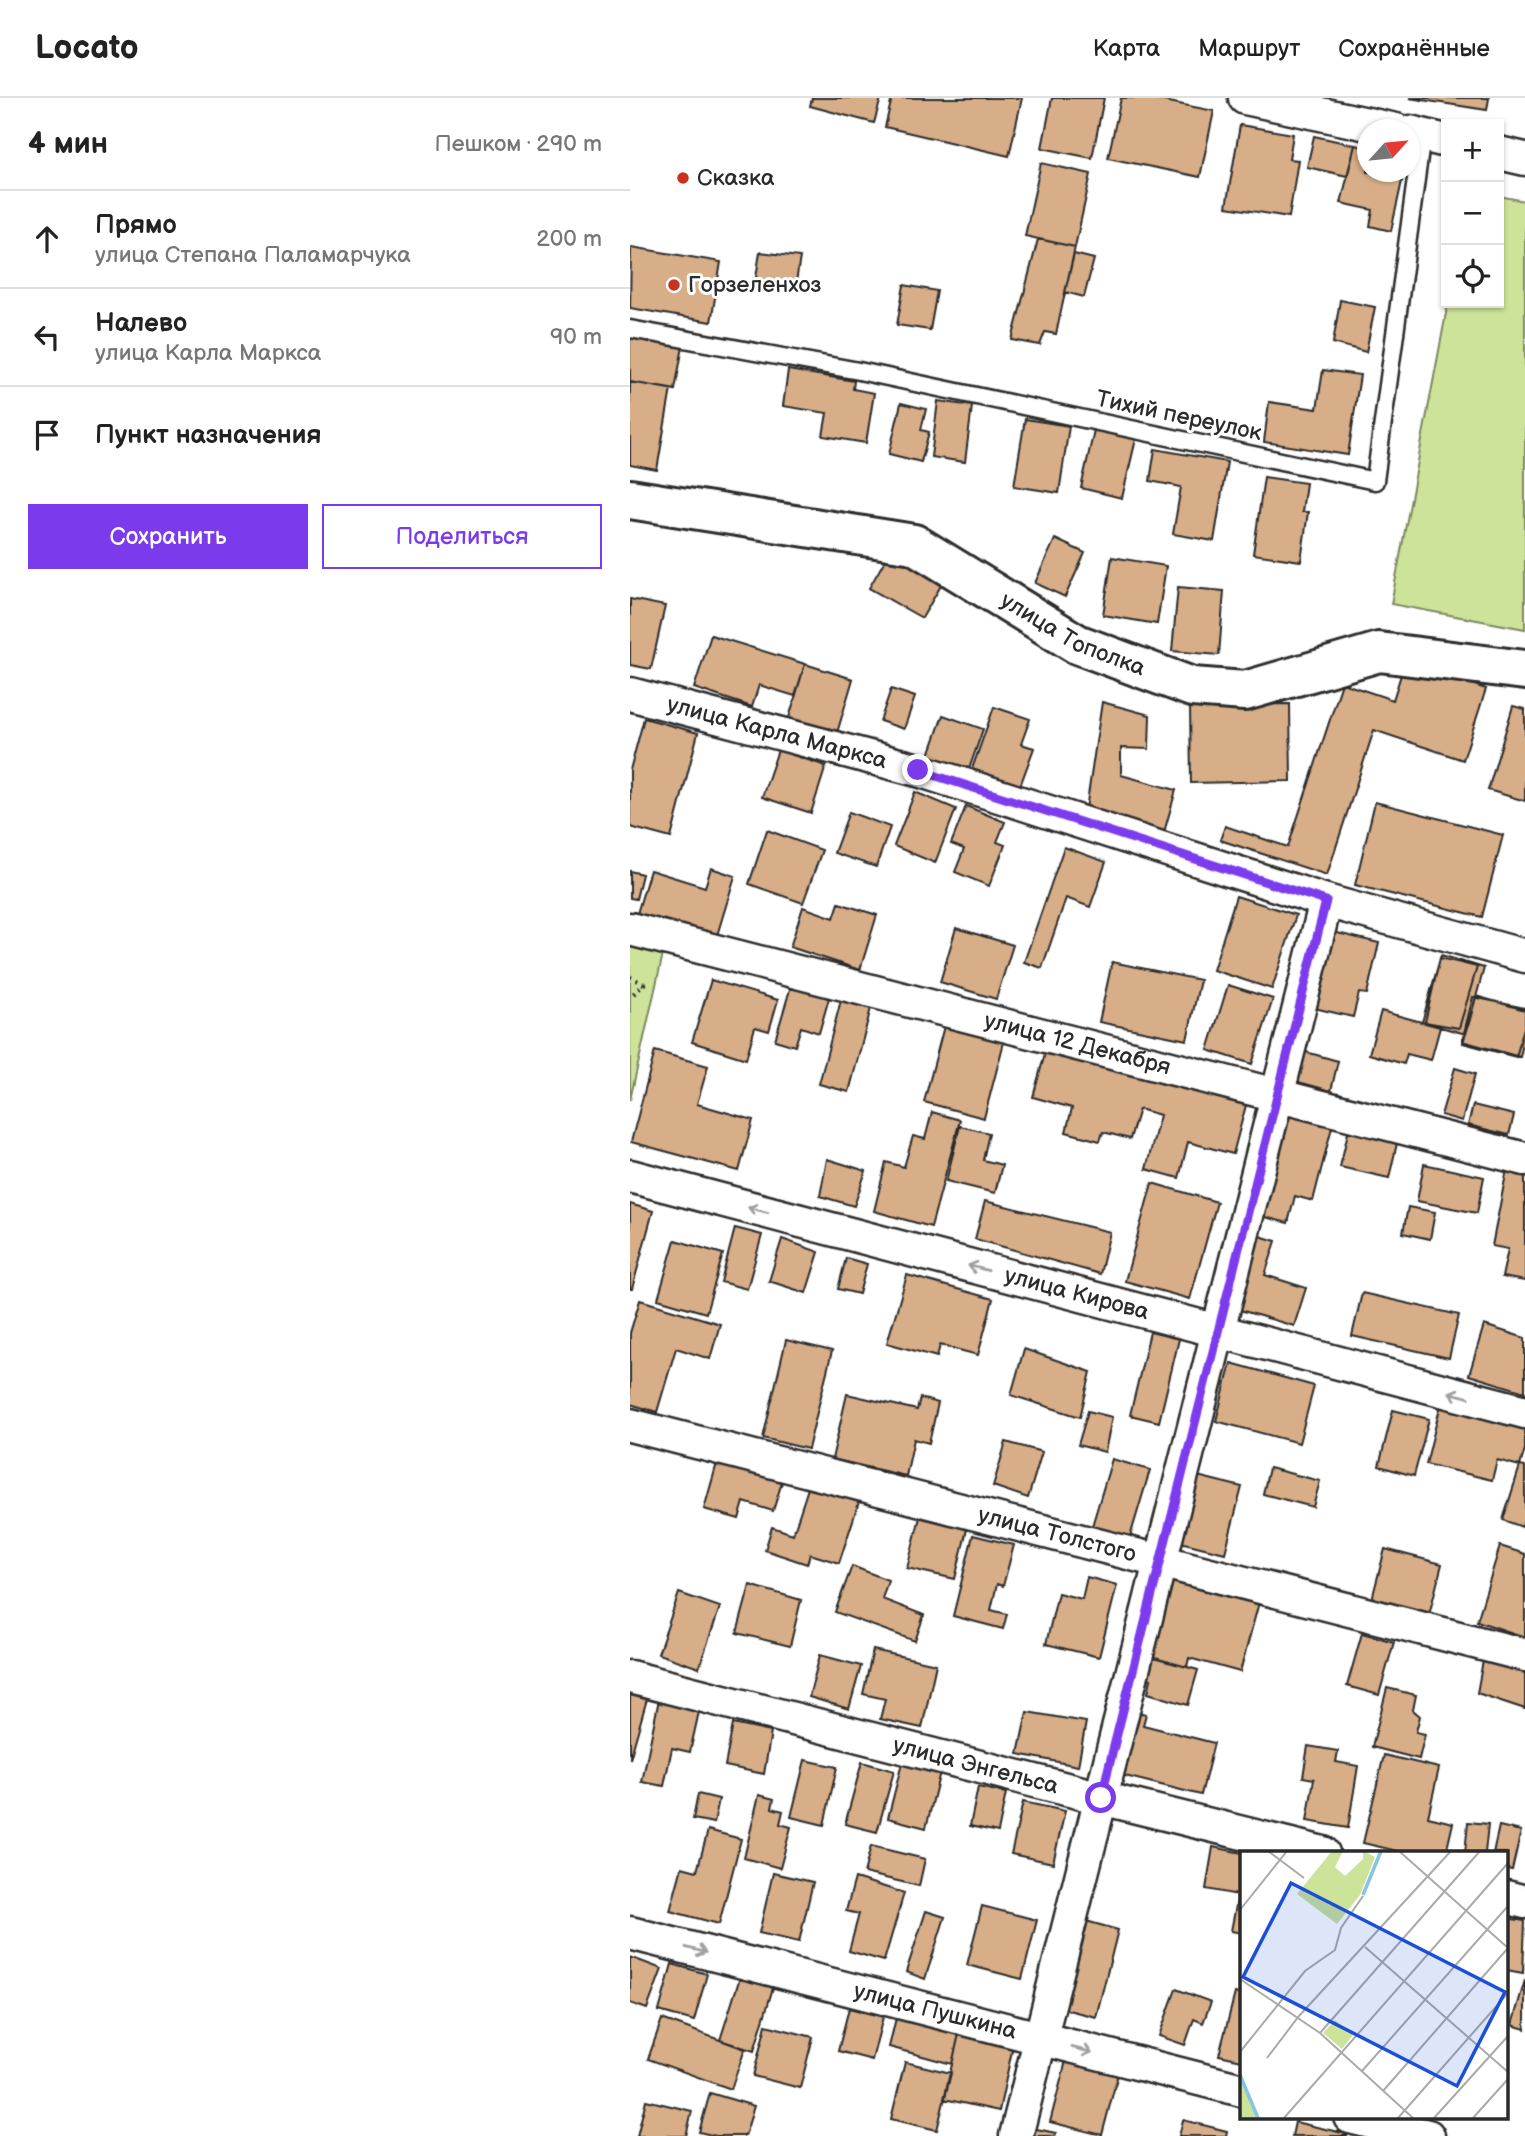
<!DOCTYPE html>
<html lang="ru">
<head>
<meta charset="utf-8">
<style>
	body { margin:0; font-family:"Balsamiq Sans",sans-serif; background:#f6f6f6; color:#222 }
	.controls { position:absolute; right:21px; top:21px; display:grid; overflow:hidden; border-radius:0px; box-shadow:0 2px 5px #0004 }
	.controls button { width:63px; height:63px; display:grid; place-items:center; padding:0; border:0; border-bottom:2px solid #e0e0e0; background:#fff; color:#222; font:35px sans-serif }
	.compass { position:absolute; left:727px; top:21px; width:63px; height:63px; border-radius:50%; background:#fff; box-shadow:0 2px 5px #0004; rotate:63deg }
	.stop { position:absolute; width:21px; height:21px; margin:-16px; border:5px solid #7c3aed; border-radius:50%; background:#fff }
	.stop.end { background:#7c3aed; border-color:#fff; box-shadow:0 2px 7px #0008 }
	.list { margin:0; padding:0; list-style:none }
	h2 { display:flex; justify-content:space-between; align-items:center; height:91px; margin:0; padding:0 28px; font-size:30px }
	h2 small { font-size:23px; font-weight:400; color:#767676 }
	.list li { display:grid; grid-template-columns:46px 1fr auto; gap:21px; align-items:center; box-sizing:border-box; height:98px; padding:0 28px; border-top:2px solid #e0e0e0 }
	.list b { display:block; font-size:26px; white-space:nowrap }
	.list p { margin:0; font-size:23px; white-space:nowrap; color:#767676 }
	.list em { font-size:23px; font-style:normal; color:#767676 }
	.actions { display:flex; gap:14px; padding:21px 28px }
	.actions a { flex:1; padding:16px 0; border:2px solid #7c3aed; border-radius:0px; text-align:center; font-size:24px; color:#7c3aed }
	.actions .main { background:#7c3aed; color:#fff }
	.icon { flex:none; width:38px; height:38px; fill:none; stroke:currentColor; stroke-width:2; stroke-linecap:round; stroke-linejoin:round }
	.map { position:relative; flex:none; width:895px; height:2038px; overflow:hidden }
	header { display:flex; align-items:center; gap:42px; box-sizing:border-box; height:98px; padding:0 35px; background:#fff; border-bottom:2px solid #e0e0e0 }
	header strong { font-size:33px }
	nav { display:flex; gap:38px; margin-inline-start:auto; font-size:24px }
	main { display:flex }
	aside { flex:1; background:#fff }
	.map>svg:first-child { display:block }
	.green { fill:#cde399; stroke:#7c8762; stroke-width:2 }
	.building { fill:#d7ae88; stroke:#2b2b2b; stroke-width:2 }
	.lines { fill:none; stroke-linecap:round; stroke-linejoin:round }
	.lane-casing { stroke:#2b2b2b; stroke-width:21 }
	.street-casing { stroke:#2b2b2b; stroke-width:37 }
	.secondary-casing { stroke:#2b2b2b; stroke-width:44 }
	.path { stroke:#2b2b2b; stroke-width:4.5; stroke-dasharray:2 5; stroke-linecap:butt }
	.lane { stroke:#fff; stroke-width:16 }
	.street { stroke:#fff; stroke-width:32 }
	.secondary { stroke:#fff; stroke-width:38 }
	.oneway { stroke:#a0a0a0 }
	.route { stroke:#7c3aed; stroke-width:9 }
	.poi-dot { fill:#c8321e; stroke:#fff; stroke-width:2.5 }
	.labels { text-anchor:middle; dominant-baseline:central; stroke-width:6; stroke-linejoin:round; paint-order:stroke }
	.poi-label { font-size:23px; fill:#2b2b2b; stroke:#fff; text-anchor:start }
	.street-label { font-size:23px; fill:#2b2b2b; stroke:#fff }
	.inset-river { fill:none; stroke:#85c4e6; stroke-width:3.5 }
	.inset-road { fill:none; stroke:#aaa; stroke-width:2 }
	.view { fill:#1d4ed8; fill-opacity:0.15; stroke:#1d4ed8; stroke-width:3.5 }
	.inset-edge { fill:none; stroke:#2b2b2b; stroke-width:3.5 }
</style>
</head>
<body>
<header>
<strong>Locato</strong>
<nav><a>Карта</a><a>Маршрут</a><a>Сохранённые</a></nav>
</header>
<main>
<aside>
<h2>4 мин<small>Пешком · 290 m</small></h2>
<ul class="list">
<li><svg class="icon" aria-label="ahead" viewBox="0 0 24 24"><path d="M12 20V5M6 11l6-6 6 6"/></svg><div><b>Прямо</b><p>улица Степана Паламарчука</p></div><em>200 m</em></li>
<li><svg class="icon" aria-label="left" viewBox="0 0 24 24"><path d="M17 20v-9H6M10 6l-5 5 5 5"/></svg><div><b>Налево</b><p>улица Карла Маркса</p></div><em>90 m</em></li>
<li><svg class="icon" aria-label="arrive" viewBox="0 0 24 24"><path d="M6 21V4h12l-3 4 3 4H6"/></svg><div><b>Пункт назначения</b></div></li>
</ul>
<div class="actions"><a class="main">Сохранить</a><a>Поделиться</a></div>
</aside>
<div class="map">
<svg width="895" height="2038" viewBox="0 0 895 2038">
	<rect width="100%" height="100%" fill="#fff"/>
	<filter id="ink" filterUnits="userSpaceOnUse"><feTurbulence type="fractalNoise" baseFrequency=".0143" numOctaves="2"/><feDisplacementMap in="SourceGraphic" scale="14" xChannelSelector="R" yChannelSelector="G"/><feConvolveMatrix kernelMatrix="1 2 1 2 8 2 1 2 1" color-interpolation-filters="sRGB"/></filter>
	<g filter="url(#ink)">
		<path class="green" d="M869,98l26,5v428l-134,-25 57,-301h51z
			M0,849l33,7 -33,146z"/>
		<path class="building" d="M182,0h69l-7,25 -64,-17z
			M262,0h130l-13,58 -124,-29z
			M422,0h52l-12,60 -50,-10z
			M491,0h28l65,13 -14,66 -92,-19z
			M779,0h80l-2,12z
			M610,27l53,9 -4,25 9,1 -9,57 -63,-10z
			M684,38l41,9 -8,31 -40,-9z
			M725,47l13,3v24h36l-13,59 -21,-5 3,-16 -32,-7z
			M411,65l50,11 -16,73 -50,-11z
			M408,141l37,8 -19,87 -11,-2 -5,13 -28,-5z
			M1,149l90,15 -10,60 -81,-14z
			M130,154l40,5 -5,32 -40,-5z
			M444,156l20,5 -10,38 -19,-5z
			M274,187l33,6 -7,39 -33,-5z
			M710,202l35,7 -9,45 -33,-9z
			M0,239l53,9 -8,44 -45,-8z
			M158,272l66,11 -1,8 21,4 -8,50 -43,-7 4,-23 -44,-7z
			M693,272l37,5 -12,80 -84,-13 5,-40 48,7z
			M0,284l41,7 -14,81 -27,-5z
			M308,303l34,5 -7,56 -34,-5z
			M271,305l25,6 -5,21 8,2 -8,30 -32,-8z
			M395,321l44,7 -10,67 -45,-7z
			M464,332l42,9 -14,59 -41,-10z
			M525,351l72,13 -13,79 -41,-7 8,-47 -31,-6z
			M634,379l42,6 -4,29h6l-7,49 -48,-7z
			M425,441l30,14 -20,44 -30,-14z
			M263,448l53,31 -24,41 -53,-30z
			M482,459l54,9 -9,58 -54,-9z
			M548,489l46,4 -5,64 -47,-4z
			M0,501l35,7 -14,63 -21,-4z
			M81,537l94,29 -10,32 -36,-11 -7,22 -58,-19z
			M775,564l81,27 -23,71 -89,-30 -47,145 -107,-35 5,-14 63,21 54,-164 51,17z
			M175,566l48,15 -16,54 -48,-15z
			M261,591l24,8 -11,32 -24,-8z
			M472,604l48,13 -1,34 -28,-1v27l55,15 -13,46 -77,-27z
			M660,606l1,77 -100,2 -1,-78z
			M883,608l12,3v92l-37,-11z
			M364,609l36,12 -9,25 13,4 -14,38 -48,-17z
			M313,617l40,14 -15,43 -40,-14z
			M14,620l54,15 -27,105 -41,-11v-57z
			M148,652l48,16 -15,47 -49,-16z
			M285,694l41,17 -21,54 -41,-17z
			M745,704l128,33 -21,82 -127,-32z
			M336,708l39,16 -8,20 8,3 -16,41 -34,-14 9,-23 -13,-5z
			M219,714l41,15 -14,40 -42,-14z
			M137,732l55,20 -19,53 -54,-19z
			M434,749l42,15 -16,45 -24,-9 -24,70 -18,-6z
			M81,770l24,8 -20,66 -79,-25 14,-47 55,17z
			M0,773l12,3 -6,25 -6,-1z
			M606,798l60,19 -24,74 -59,-19z
			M209,805l38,12 -17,55 -70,-23 13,-40 31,11z
			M326,830l57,17 -17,54 -56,-17z
			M703,834l46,11 -12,51 -8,-1 -6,24 -39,-9z
			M811,857l43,13 -18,66 -44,-12z
			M810,860l37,9 -18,61 -34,-6z
			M482,864l88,18 -13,60 -88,-18z
			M81,882l67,20 -9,31 -14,-4 -9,32 -54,-17z
			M598,887l45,14 -21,65 -44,-14z
			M161,888l38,12 -10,35 -18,-6 -6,19 -20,-6z
			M846,898l49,14v14l-9,33 -53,-14z
			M843,899l52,11v28l-5,21 -58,-16z
			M211,902l30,8 -22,84 -30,-8z
			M751,913l59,16 -9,33 -24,-6 -3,10 -35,-10z
			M314,928l60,16 -20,76 -60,-16z
			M417,948l202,48 -16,60 -45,-12 -9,36 -33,-9 14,-54 -21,-6 -9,30 -27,-7 -3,9 -34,-9 6,-24 -39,-11z
			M669,952l39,11 -7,30 -40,-11z
			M25,953l53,15 -11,38 56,16 -14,51 -108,-29z
			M825,970l20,6 -13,47 -21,-6z
			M843,1007l41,10 -5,20 -41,-10z
			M302,1014l28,8 -29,107 -57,-16 12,-49 18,5 9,-31 12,3z
			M648,1015l54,14 -19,74 -18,-5 -7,27 -35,-9z
			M330,1028l29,7 -6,27 19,5 -7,28 -49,-12z
			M719,1030l49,11 -9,39 -49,-11z
			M197,1061l39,12 -12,35 -34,-10z
			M794,1066l60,13 -7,36 -60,-12z
			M877,1071l18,3v109l-23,-4 6,-28 -16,-3z
			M522,1085l65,19 -27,97 -65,-18z
			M355,1103l125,31 -10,42 -125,-35z
			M0,1106l23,7 -21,78h-2z
			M778,1109l27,5 -5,27 -27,-6z
			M105,1130l27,7 -15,54 -26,-7z
			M623,1136l23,7 -11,34 41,13 -12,38 -64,-19z
			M152,1141l37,13 -13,41 -37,-12z
			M45,1142l48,14 -17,59 -48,-14z
			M216,1160l21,6 -8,30 -21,-5z
			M277,1177l86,24 -15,56 -38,-10 -3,12 -50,-14z
			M732,1195l97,22 -10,43 -97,-22z
			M10,1202l80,24 -10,35 -34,-11 -19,64 -27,-8v-71z
			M854,1227l41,13v54l-56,-17z
			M520,1234l29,7 -20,83 -29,-7z
			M156,1242l46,11 -24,98 -45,-11z
			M394,1251l67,23 -11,45 -69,-22z
			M601,1265l83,23 -15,57 -83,-22z
			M217,1296l70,16 3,-12 18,5 -9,40 -15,-4 -8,37 -74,-17z
			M811,1306l84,22v23l-5,17 -23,-6 -5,20 -66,-16z
			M763,1312l36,9 -15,57 -35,-10z
			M458,1313l24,6 -7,35 -27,-7z
			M376,1344l36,10 -14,46 -35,-12z
			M482,1361l38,11 -20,67 -38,-11z
			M87,1365l65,19 -9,29 -29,-9 -5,17 -35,-10z
			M890,1368l5,1v50l-3,10 -19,-7z
			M639,1370l51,13 -7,26 -50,-13z
			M547,1373l65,16 -17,66 -65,-16z
			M179,1387l50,17 -20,61 -29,-9 -3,10 -42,-14 7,-23 21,7z
			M290,1419l47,12 -12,50 -48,-11z
			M343,1437l41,10 -11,41 -6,-2 -6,26 16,4 -4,15 -50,-13z
			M870,1448l25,8v83l-48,-16z
			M755,1451l57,15 -13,51 -57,-16z
			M222,1468l36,14 -6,19 42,16 -9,26 -80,-29z
			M548,1475l83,22 -21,77 -51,-14 -2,9 -49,-13 20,-73z
			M457,1479l30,8 -18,72 -53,-13 12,-51 24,6z
			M120,1487l51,15 -11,46 -53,-13z
			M49,1495l41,14 -21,61 -41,-14z
			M732,1535l32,9 -15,53 -32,-9z
			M243,1552l63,14 -14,64 -42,-9 5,-20 -22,-5z
			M190,1557l41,11 -12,43 -40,-12z
			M514,1557l54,15 -10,35 -40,-12 3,-14 -13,-3z
			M854,1557l41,11v43l-48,-16z
			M757,1590l29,7 -3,15 7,6 -4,16 9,2 -6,25 -47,-12z
			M0,1596l17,5 -17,60z
			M29,1601l41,8 -10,45 -18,-4 -8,38 -22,-4z
			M499,1612l17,4 -3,11 71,18 -13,52 -88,-22z
			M397,1614l59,10 -8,44 -60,-12z
			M103,1626l38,8 -7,42 -39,-8z
			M678,1648l30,5 -2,11 22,4 -10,62 -41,-7 7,-42 -11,-2z
			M754,1657l55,13 -11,49 25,6 -7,30h-40l-43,-10z
			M175,1662l32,7 -13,58 -33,-8z
			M232,1664l32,9 -17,61 -32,-8z
			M272,1665l38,9 -14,56 -38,-10z
			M348,1689l28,6 -8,39 -28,-6z
			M68,1696l21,5 -5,24 -21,-4z
			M129,1697l15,4 -2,9 11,3 -3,13 11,3 -11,41 -36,-10z
			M393,1704l42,9 -12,52 -42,-9z
			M838,1724l20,2 -3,29h-20z
			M869,1728l22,5 -9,39 -6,-1v-16h-13z
			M78,1732l33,9 -22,85 -49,-13 12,-44 15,4z
			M241,1748l54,13 -6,27 -55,-13z
			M583,1749l29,6v80l-11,-2 7,-36 -32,-6z
			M143,1775l40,9 -14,60 -40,-9z
			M225,1780l49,15 -20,68 -35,-10 10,-37 -13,-3z
			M352,1808l55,14 -15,59 -55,-14z
			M296,1813l19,6 -20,62 -19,-7z
			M876,1820l19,3 -2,52 -17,-3z
			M449,1821l39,11 -22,87 -40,-10z
			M0,1859l32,12 -15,40 -17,-6z
			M42,1866l35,10 -13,47 -35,-10z
			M112,1873l33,10 -21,70 -34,-11z
			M895,1882v49l-13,-4z
			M546,1891l35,13 -8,21 -9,-4 -9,26 -26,-9z
			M605,1895l7,2v65l-23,-5z
			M219,1910l34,9 -11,43 -34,-9z
			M266,1920l63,16 -7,30 -63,-17z
			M32,1921l83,30 -14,40 -83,-30z
			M136,1927l47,12 -13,51 -47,-12z
			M329,1936l54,12 -14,65 -55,-12z
			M437,1959l52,13 -17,65 -52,-13z
			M275,1964l46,11 -14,57 -46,-11z
			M80,1995l44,13 -9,30h-29l-17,-4z
			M16,2002l46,11 -6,25h-49z
			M553,2022l44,11 -1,5h-47z
			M665,2024l52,12v2h-55z
			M397,2029l29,6 -1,3h-30z"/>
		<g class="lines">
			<g class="lane-casing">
				<path id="lane" d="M0,231l229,42 516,110 47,-346"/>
			</g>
			<g class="street-casing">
				<g id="street">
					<path d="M615,0l151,32"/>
					<path d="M780,34l36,9"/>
					<path d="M869,55l26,6"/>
					<path id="s1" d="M0,596l288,76 408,131 199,55"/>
					<path id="s2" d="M0,831l895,230"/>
					<path id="s3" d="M0,1078l895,236"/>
					<path id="s4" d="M0,1327l895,230"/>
					<path id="s5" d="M0,1579l471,121 222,55"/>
					<path d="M876,1799l19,5"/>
					<path id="s6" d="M0,1835l612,157"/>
					<path d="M720,2019l78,19"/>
					<path d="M386,2038l310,-1235"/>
				</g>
			</g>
			<g class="secondary-casing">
				<g id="secondary">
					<path id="s7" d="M0,401l284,45 163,100 115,43 53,4 134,-39 146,18"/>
				</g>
			</g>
			<path class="path" d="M0,879l14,7 -14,13"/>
			<use href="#lane" class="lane"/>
			<use href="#street" class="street"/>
			<use href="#secondary" class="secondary"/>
		</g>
		<defs><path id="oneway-shaft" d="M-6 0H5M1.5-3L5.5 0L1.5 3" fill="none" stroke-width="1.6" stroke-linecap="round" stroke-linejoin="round" transform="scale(1.75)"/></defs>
		<g class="oneway">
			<use href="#oneway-shaft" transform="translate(128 1112) rotate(-165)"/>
			<use href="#oneway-shaft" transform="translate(348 1170) rotate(-165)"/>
			<use href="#oneway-shaft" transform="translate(829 1297) rotate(-165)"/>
			<use href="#oneway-shaft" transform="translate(66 1852) rotate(15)"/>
			<use href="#oneway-shaft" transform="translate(452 1952) rotate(14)"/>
		</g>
	</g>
	<g class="lines" filter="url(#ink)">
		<path class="route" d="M288,672l408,131 -225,897"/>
	</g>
	<g class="poi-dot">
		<circle cx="53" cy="80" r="7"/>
		<circle cx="44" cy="187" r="7"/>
	</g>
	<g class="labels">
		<g class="poi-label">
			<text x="67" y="80">Сказка</text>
			<text x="58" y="187">Горзеленхоз</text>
		</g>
		<g class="street-label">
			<text transform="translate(549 318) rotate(12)">Тихий переулок</text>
			<text stroke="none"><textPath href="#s7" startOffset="471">улица Тополка</textPath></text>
			<text stroke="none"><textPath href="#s1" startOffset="152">улица Карла Маркса</textPath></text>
			<text stroke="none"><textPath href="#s2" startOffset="462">улица 12 Декабря</textPath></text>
			<text stroke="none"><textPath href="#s3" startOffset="462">улица Кирова</textPath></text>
			<text stroke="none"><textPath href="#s4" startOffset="441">улица Толстого</textPath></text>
			<text stroke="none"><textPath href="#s5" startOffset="357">улица Энгельса</textPath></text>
			<text stroke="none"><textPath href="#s6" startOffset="315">улица Пушкина</textPath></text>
		</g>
	</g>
	<g transform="translate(610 1753)">
		<rect width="268" height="268" fill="#fff"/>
		<path d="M92,0h11l-8,16 10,9 18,-17v-8l12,6 -15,38 -23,29 -40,-30zM95,169l18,15 -11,14 -19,-16zM0,225l10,27 7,15h-17z" fill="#cde399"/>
		<path class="inset-river" d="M123,44l18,-44M0,224l18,43"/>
		<path class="inset-road" d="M28,0l36,27M159,0l109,97M0,59l47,-59M125,96l143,125M0,128l80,54 93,85M80,182l160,-182M0,201l65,-81 30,-21 6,-22 22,-32M27,207l32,-42 152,-165M122,220l146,-165M143,240l125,-143M44,267l224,-255M158,267l110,-125M194,267l74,-82M233,267l35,-39"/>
		<path class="view" d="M51,32l214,109 -48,94 -214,-109z"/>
		<rect width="268" height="268" class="inset-edge"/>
	</g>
</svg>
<div class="controls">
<button>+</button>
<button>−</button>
<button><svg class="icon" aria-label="locate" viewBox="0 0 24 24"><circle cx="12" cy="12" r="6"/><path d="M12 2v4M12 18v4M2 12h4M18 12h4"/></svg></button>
</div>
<svg class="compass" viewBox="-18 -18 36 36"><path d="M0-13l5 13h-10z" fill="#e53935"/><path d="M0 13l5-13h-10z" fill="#767676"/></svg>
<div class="stop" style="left:471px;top:1700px"></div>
<div class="stop end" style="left:288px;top:672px"></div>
</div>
</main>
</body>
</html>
